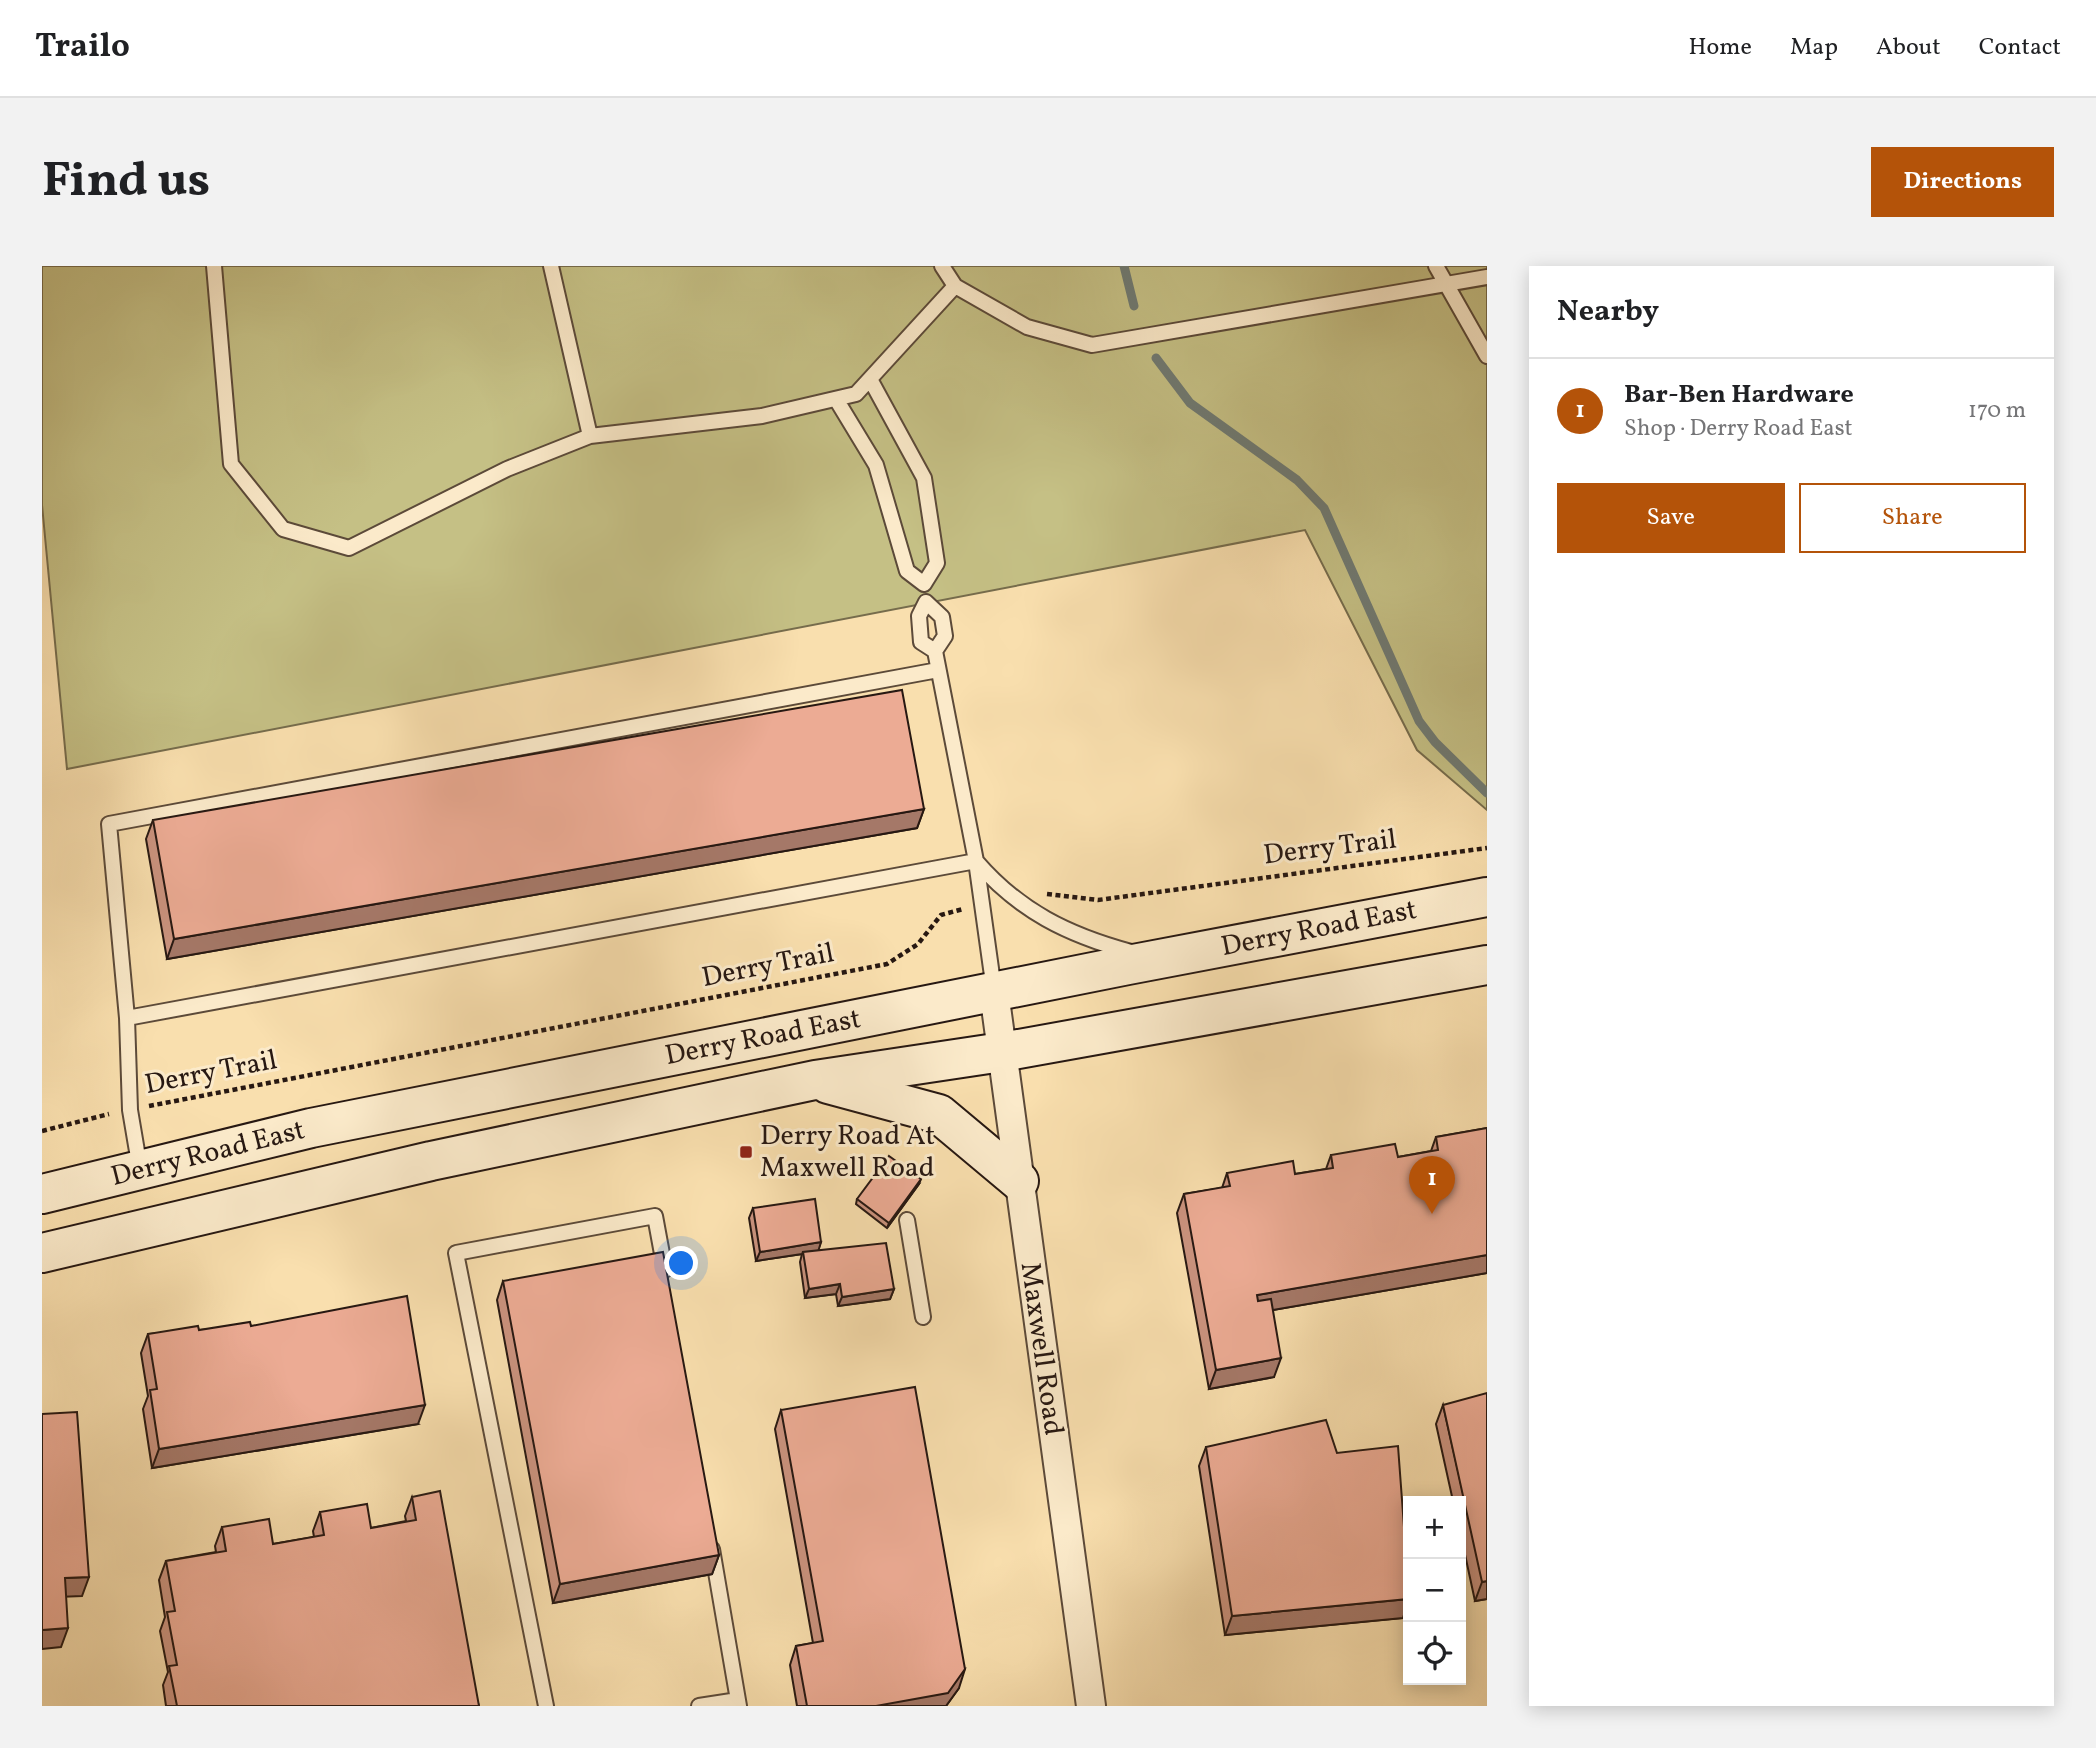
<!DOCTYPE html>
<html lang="en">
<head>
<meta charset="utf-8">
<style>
	body { margin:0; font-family:Vollkorn,serif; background:#f2f2f2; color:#202124 }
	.controls { position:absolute; right:21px; bottom:21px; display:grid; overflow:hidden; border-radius:0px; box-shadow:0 4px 18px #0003 }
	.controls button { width:63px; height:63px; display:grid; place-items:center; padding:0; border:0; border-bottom:2px solid #e0e0e0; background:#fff; color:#202124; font:35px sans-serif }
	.you { position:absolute; left:640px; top:998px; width:24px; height:24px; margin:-18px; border:5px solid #fff; border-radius:50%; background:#1a73e8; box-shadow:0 0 0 10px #1a73e833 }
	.badge { display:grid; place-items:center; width:46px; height:46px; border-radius:50%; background:#b45309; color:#fff; font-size:23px; font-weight:700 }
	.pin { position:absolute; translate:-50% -58px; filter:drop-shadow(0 2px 4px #0008) }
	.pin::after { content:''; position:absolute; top:37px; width:24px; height:21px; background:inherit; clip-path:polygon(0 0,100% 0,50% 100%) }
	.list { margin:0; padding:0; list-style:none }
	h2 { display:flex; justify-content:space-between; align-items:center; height:91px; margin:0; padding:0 28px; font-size:30px }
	h2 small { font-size:23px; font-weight:400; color:#757577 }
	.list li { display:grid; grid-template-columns:46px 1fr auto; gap:21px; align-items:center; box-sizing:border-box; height:105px; padding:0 28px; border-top:2px solid #e0e0e0 }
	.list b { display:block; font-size:26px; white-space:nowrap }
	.list p { margin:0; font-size:23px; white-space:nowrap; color:#757577 }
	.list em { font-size:23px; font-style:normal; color:#757577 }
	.actions { display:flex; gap:14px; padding:21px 28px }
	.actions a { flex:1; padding:16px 0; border:2px solid #b45309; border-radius:0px; text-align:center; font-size:24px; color:#b45309 }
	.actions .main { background:#b45309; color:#fff }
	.icon { flex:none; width:38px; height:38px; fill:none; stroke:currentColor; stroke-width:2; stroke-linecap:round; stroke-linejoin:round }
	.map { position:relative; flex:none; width:1445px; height:1440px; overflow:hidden; border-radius:0px }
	header { display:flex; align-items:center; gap:42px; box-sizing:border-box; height:98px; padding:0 35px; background:#fff; border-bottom:2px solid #e0e0e0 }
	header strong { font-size:33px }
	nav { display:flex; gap:38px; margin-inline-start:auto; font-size:24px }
	.intro { display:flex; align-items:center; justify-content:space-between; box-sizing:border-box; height:168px; padding:0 42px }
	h1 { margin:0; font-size:49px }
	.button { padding:18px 32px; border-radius:0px; background:#b45309; color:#fff; font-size:24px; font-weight:700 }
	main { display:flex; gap:42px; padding:0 42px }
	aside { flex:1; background:#fff; border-radius:0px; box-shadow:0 4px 18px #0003 }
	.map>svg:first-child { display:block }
	.green { fill:#c5c085; stroke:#766c4c; stroke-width:2 }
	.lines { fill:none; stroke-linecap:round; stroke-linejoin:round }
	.stream { stroke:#707a72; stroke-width:9 }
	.lane-casing { stroke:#5c4a39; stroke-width:18 }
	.street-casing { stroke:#5c4a39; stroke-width:32 }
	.secondary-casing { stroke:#271812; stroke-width:42 }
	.path { stroke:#271812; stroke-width:4.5; stroke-dasharray:5 3.5; stroke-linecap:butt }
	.lane { stroke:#fbeaca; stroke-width:14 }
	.street { stroke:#fbeaca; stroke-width:28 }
	.secondary { stroke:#fbeaca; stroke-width:38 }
	.wall { fill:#cb937f; stroke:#271812; stroke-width:2 }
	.shaded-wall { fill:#a57868; stroke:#271812; stroke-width:2 }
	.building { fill:#ecab94; stroke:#271812; stroke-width:2 }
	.poi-dot { fill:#8f2418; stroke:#fbeaca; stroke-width:2.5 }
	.labels { text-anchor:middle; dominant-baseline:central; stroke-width:6; stroke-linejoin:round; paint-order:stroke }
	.street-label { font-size:28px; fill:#271812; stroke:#fbeaca }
	.poi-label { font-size:28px; fill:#271812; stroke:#fbeaca; text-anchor:start }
</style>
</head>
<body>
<header>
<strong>Trailo</strong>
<nav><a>Home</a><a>Map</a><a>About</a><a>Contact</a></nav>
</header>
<div class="intro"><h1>Find us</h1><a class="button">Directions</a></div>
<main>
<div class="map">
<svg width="1445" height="1440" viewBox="0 0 1445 1440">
	<rect width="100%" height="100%" fill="#f9dfae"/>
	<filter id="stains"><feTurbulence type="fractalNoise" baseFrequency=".00286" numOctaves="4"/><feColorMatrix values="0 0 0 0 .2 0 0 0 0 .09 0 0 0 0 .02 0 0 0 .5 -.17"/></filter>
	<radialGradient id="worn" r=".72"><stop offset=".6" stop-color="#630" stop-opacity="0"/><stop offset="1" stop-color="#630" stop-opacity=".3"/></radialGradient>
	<path class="green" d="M0,0h1445v544l-70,-60 -112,-220 -1238,239 -25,-264z"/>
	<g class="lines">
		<path class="stream" d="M1082,0l10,40
			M1114,92l34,45 107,77 27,28 95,213 16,21 52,51"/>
		<g class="lane-casing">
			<path id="lane" d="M172,0l17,198 52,65 66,19 158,-79 83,-33 172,-20 94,-22 99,-108
				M509,0l39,170
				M900,0l13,20 72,41 65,18 395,-68
				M1394,0l51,90
				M794,133l40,66 31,106 17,13 13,-21 -13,-85 -54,-99
				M893,385l-14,-9 -2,-26 7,-14 16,15 3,19 -10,15 41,210 18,129
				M934,595c43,50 92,74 155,91
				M85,752l849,-157
				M98,903l-10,-59 -3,-92 -18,-194 829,-154
				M865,954l16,97
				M670,1283l27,157
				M504,1440l-90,-453 199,-37 10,54
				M657,1440l39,-6"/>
		</g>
		<g class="street-casing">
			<path id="street" d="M952,726l97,714"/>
		</g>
		<g class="secondary-casing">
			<path id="secondary" d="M786,818l111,30 80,67
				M0,928l269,-66 817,-163 359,-68
				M0,987l389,-92 384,-81 187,-28 485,-87"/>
		</g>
		<path class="path" d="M1005,628l51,6 389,-52
			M107,840l738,-142 31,-20 23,-29 22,-6
			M0,865l67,-17"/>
		<use href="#lane" class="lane"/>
		<use href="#street" class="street"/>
		<use href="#secondary" class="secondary"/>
	</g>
	<path class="wall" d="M882,543l-7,19 -750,131 -21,-120 7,-19z
		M1445,862v145l-214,37 1,67 -65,12 -32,-176 7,-19 38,-6 5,-15 68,1 31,-5 5,-14 67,2 33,-6 5,-14z
		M877,918l-32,44 -31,-24 1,-5z
		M711,942l68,34 -3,8 76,39 -4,10 -52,7 -2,-12 -31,4 -5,-36 2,-8 -46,7 -7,-43z
		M461,1015l216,274 -7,19 -159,29 -56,-303z
		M209,1060l167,98 -266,44 -9,-59 5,-13 -7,-43 7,-19z
		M1401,1139l44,194 -12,2 -14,-65v-35h-8l-17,-77z
		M739,1144l178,278 -13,18h-149l-7,-41 6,-19 17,-3 -38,-214z
		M1164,1181l131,6 66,165 -178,17 -26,-169z
		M370,1231l67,209h-313l-3,-21 5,-13 -8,-41 5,-14 -6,-37 7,-19 50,-9 -1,-6 7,-19 51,17 41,-7 -1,-6 7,-19 51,16 35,-7 -1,-5z"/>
	<path class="shaded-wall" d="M882,543l-7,19 -750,131 7,-20z
		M879,913l-2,5 -32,44 2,-5z
		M779,976l-3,10h-15l-1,2 -46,7 4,-9z
		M1445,989v18l-237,41 7,-19z
		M798,1018l-4,10 -31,4 4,-9z
		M852,1023l-4,10 -52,7 4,-9z
		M1239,1092l-7,19 -65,12 7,-19z
		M383,1139l-7,19 -266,44 7,-19z
		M677,1289l-7,19 -159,29 7,-19z
		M47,1311l-7,19 -24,1 7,-19z
		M1445,1315v18l-12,2 7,-19z
		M1366,1333v3l-5,16 -178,17 7,-19z
		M26,1362l-7,19 -19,2v-19z
		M923,1403l-6,19 -13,18h-70z"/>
	<path class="building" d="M860,424l22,119 -750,130 -21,-119z
		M1445,862v127l-230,40 1,6 13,-2 10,59 -65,12 -32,-176 46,-8 -3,-13 66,-12 2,13 38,-6 -2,-13 64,-11 3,13 40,-7 -2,-13z
		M847,890l32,23 -32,44 -32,-24z
		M773,933l6,43 -61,10 -7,-44z
		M844,977l8,46 -52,8 -2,-13 -31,5 -6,-37z
		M621,986l56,303 -159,29 -57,-303z
		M365,1030l18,109 -266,44 -9,-59 7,-1 -9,-55 50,-8 1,4 51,-8 1,4z
		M873,1121l50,282 -17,24 -72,13h-69l-11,-60 27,-5 -42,-231z
		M1445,1127v188l-5,1 -39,-177z
		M35,1146l12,165 -24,1 3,50 -26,2v-216z
		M1284,1154l11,33 61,-7 10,135v18l-176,17 -26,-169z
		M398,1225l39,215h-302l-8,-40 8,-1 -10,-53 8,-1 -9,-50 60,-10 -4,-24 47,-8 4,25 51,-9 -4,-23 47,-8 4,24 45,-8 -4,-23z"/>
	<rect class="poi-dot" x="697" y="879" width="14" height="14" rx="3.5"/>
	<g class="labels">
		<g class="street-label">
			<text transform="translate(1288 582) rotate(-7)">Derry Trail</text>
			<text transform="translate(1277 663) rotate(-11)">Derry Road East</text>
			<text transform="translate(726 700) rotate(-11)">Derry Trail</text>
			<text transform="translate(721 772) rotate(-11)">Derry Road East</text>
			<text transform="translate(169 807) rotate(-11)">Derry Trail</text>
			<text transform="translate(166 888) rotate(-14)">Derry Road East</text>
			<text transform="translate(999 1083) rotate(82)">Maxwell Road</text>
		</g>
		<g class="poi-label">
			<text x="718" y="870">Derry Road At<tspan x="718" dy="32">Maxwell Road</tspan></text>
		</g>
	</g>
	<rect width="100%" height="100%" filter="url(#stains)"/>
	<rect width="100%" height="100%" fill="url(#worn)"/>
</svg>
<div class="controls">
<button>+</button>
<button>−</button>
<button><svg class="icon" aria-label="locate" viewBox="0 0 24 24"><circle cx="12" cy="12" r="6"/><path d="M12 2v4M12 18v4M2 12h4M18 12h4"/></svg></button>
</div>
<div class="you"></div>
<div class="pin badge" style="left:1390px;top:948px">1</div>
</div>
<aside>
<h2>Nearby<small></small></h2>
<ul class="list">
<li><span class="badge">1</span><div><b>Bar-Ben Hardware</b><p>Shop · Derry Road East</p></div><em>170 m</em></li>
</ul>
<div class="actions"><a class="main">Save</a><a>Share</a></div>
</aside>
</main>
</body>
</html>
